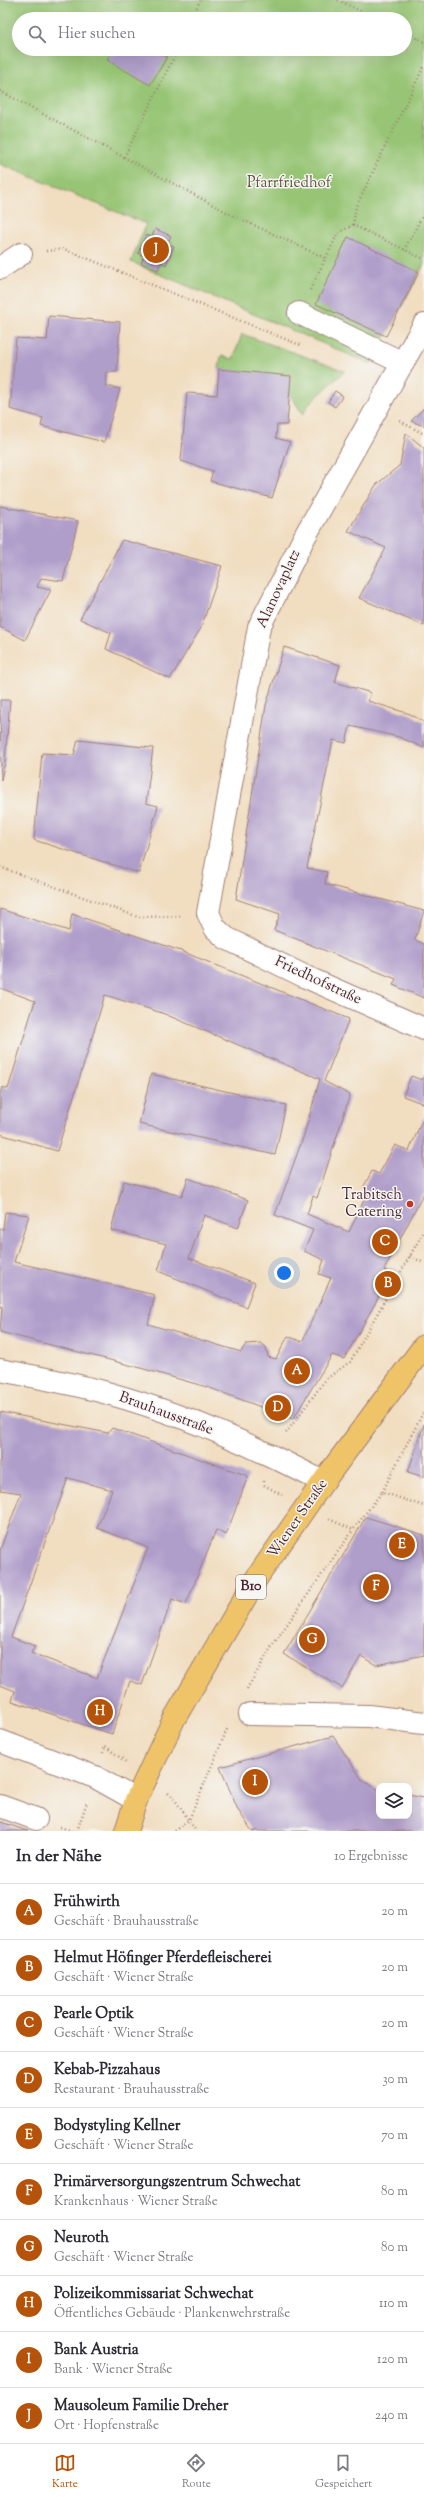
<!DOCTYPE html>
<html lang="de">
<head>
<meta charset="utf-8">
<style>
	body { margin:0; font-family:"Sorts Mill Goudy",serif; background:#f2f2f3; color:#2b2b33 }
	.controls { position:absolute; right:12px; bottom:12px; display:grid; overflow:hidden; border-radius:8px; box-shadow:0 4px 16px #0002 }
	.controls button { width:36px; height:36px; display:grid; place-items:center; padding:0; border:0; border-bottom:1px solid #e1e1e2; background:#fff; color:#2b2b33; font:20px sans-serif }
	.you { position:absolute; left:284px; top:1273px; width:14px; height:14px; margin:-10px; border:3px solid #fff; border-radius:50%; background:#1a73e8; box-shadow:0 0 0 6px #1a73e833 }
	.badge { display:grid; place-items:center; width:26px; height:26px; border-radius:50%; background:#b45309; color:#fff; font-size:13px; font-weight:700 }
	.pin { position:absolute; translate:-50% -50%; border:2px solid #fff; box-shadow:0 1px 4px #0006 }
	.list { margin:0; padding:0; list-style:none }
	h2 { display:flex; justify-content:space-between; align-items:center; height:52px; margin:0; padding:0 16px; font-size:17px }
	h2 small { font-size:13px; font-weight:400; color:#7c7c81 }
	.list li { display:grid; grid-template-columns:26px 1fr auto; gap:12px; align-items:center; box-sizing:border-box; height:56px; padding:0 16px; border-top:1px solid #e1e1e2 }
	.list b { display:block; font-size:15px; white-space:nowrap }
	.list p { margin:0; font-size:13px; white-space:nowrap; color:#7c7c81 }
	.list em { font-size:13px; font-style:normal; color:#7c7c81 }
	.icon { flex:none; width:22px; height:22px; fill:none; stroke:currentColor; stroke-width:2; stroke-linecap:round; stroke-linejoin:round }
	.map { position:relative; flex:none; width:424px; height:1831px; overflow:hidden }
	.search { position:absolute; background:#fff; box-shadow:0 4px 16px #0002; left:12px; right:12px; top:12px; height:44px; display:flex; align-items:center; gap:10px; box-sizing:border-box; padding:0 14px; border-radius:22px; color:#7c7c81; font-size:15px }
	.sheet { height:612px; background:#fff }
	nav { display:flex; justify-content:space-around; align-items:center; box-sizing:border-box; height:56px; border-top:1px solid #e1e1e2; background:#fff; font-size:11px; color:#7c7c81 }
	nav a { display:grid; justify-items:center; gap:2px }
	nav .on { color:#b45309 }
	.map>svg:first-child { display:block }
	.green { fill:#97c574; stroke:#707250; fill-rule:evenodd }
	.building { fill:#b09eca; fill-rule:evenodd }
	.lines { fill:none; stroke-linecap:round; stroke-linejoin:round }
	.minor-casing { stroke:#9e7e75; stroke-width:24 }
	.major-casing { stroke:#9e7e75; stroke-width:24 }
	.path { stroke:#9e7e75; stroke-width:2.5; stroke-dasharray:1 3; stroke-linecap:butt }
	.minor { stroke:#fff; stroke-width:22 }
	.major { stroke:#efc469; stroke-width:22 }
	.poi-dot { fill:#c8321e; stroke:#f6f6f2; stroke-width:1.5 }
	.labels { text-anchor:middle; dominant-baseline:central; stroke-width:3; stroke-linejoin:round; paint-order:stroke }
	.shield { fill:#f6f6f2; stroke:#7e6067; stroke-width:1 }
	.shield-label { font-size:14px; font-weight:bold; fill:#4a1f2b }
	.park-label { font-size:15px; fill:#615141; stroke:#f6f6f2 }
	.street-label { font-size:15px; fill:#4a1f2b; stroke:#f6f6f2 }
	.poi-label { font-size:15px; fill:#4a1f2b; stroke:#f6f6f2; text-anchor:end }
</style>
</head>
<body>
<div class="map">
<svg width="424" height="1831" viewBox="0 0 424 1831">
	<rect width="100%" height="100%" fill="#f6f6f2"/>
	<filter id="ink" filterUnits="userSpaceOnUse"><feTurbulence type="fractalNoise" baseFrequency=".025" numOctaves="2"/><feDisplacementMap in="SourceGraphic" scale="8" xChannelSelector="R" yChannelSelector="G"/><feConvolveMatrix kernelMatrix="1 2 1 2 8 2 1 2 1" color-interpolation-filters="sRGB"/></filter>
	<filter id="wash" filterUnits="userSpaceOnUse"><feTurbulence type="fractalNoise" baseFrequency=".012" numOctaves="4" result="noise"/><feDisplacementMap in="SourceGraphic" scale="16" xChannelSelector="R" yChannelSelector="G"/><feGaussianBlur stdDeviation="0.9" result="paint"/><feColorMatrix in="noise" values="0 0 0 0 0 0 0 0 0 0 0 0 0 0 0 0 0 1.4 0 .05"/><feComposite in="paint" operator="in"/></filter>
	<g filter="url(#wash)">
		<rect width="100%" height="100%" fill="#f1ddbf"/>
		<path class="green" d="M0,0h424v264l-53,100 -240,-102 15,-38 -146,-60zM19,19h386v30h-386z
			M242,334l103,37 -36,33 -6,10 -15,-22 -69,-23 2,-13 12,3z"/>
		<g id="blocks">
			<path class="building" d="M113,49h40l14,8 -17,28 -43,-25z
				M155,229l16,7 -4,8 7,2 -8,19 -5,-3 -3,8 -17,-7 3,-7 -6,-3 8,-18 6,2z
				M348,237l71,35 -33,64 -70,-32z
				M49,316l71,6 -3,50h-10l-1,14 14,3 -16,53 -63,-16 2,-8 -33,-9 6,-71 31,2z
				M219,369l72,7 -4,49h-10l-1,13 14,4 -18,56 -62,-17 3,-10 -32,-10 6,-68 30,2z
				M335,391l8,5 -8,11 -7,-5z
				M424,408v18l-13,-5z
				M406,433l18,15v178l-65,-28 27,-50 -38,-17 28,-46 24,-20z
				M0,506l78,15 -15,60 -22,-3 -4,9 14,3 -26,50 -25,-13z
				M122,540l100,26 -21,62 -31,51 -64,-30 5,-16 -31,-14z
				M284,647l56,18 -5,17 36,11 -3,8 42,13 14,8v26l-25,-11 -49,-11 -4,17 -13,-3 -26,128 20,4 -2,12 99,27 -9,29 9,4v54l-31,-13 3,-6 -122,-49 6,-16 -44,-15 30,-194z
				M0,700h10l-5,62 -4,18z
				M78,740l75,8 -7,55 12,3 -19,67 -105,-33 8,-87 32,2z
				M0,909l69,22 3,-17 109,37 168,68 -25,62 26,14 -33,103 -4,-2 -6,18 42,18 19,-40 -5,-4 9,-17 7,3 16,-29 14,6 15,-35v77l-40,77 8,3 -48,86 -12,-4 -39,64 -83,-31 -73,-21 -137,-35 2,-26h-2v-77h3l2,-17 24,3 -15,47 141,33 -7,29 93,28 5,-8 15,-1 5,4 2,10 8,2 12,-23 14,6 29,-64 -12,-4 5,-14 -20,-9 9,-21 -38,-15 29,-80 16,-56 -158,-66 -57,-18 -48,156 -57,-17v-40l2,-7 6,2 27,-88 -35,-13z
				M151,1074l135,31 -11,50 -136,-31z
				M424,1075v29l-21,-8 8,-20 11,4z
				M188,1178l60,22 -10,28 -34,-13 -15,43 66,25 -9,24 -88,-36 8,-27 -55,-14 13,-49 58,15z
				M0,1412l108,21 4,-5 136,48 -22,59 -10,-5 -30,74 -14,-5 -30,86 -12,-4 -18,53 -100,-33 3,-10 -15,-6v-135l21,-57 -21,-3zM68,1478l44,12 -15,38 51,20 -51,130 -66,-25 4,-7 -24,-9z
				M424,1424v53l-16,-5z
				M366,1517l58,18v120l-48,10 -15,-9 -19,32 -58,-34z
				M333,1736l30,45 16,9v26h30v-21l15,3v33h-172l-14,-21 -18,-43z
				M1,1822l27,9h-28z"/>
		</g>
	</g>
	<g filter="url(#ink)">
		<use href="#blocks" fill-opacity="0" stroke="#9e7e75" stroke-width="1"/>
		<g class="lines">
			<g class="minor-casing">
				<path id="minor" d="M0,268l21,-14
					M299,313l104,50
					M424,325l-119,211 -46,91 -51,286 7,15 11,10 80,39 118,52
					M0,1370c36,7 72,13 107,23 73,20 150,54 216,89
					M250,1714l119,2 55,7
					M0,1741l95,36 41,23
					M0,1806l36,13"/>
			</g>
			<g class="major-casing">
				<path id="major" d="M126,1831l10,-31 38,-81 82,-140 67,-97 101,-136"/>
			</g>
			<path class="path" d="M338,0l39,19
				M192,19l8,-19
				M405,32l19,10
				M0,91l232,124 93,43
				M124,157l54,-108
				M353,225l3,-18 68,-141
				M404,250l20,-37
				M46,251l18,-2 236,96
				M310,290l28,-57 15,-8 71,34
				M400,421l24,13
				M0,867l138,50 45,-1
				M410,1256l14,7
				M286,1433l40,-54 24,-17 74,-131
				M264,1481v4l18,10
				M382,1492l42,-81
				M329,1519l24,11 29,-38 42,14
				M247,1689l25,-43 81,-116
				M103,1753l2,-7 21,16
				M168,1793l5,4 23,34
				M60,1827l12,4
				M77,1831l10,-29
				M174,1831l15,-11 39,-93"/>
			<use href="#minor" class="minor"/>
			<use href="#major" class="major"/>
		</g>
	</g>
	<circle class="poi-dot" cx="410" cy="1204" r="4"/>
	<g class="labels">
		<rect class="shield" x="236" y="1575" width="30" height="24" rx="3"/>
		<g class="shield-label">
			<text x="251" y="1587">B10</text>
		</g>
		<g class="park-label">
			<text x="289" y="183">Pfarrfriedhof</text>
		</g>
		<g class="street-label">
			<text transform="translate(279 589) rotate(-65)">Alanovaplatz</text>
			<text transform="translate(318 981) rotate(25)">Friedhofstraße</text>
			<text transform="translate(166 1414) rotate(20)">Brauhausstraße</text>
			<text transform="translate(298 1519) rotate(-55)">Wiener Straße</text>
		</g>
		<g class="poi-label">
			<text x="402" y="1195">Trabitsch<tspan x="402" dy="17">Catering</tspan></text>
		</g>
	</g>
</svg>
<div class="controls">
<button><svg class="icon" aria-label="layers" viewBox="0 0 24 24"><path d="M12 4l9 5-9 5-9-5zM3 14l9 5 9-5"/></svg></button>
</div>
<div class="you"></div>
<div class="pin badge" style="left:297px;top:1371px">A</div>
<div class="pin badge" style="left:388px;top:1284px">B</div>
<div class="pin badge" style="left:385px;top:1242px">C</div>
<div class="pin badge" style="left:278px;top:1408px">D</div>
<div class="pin badge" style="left:402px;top:1545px">E</div>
<div class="pin badge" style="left:376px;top:1587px">F</div>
<div class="pin badge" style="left:312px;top:1640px">G</div>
<div class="pin badge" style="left:100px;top:1712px">H</div>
<div class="pin badge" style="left:255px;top:1782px">I</div>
<div class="pin badge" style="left:156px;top:250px">J</div>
<div class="search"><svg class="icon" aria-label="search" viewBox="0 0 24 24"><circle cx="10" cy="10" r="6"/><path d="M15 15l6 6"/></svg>Hier suchen</div>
</div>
<section class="sheet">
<h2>In der Nähe<small>10 Ergebnisse</small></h2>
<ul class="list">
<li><span class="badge">A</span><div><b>Frühwirth</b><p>Geschäft · Brauhausstraße</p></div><em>20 m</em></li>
<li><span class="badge">B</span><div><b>Helmut Höfinger Pferdefleischerei</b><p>Geschäft · Wiener Straße</p></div><em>20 m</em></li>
<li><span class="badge">C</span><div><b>Pearle Optik</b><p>Geschäft · Wiener Straße</p></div><em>20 m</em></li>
<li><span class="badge">D</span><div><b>Kebab-Pizzahaus</b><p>Restaurant · Brauhausstraße</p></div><em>30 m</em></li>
<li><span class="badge">E</span><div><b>Bodystyling Kellner</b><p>Geschäft · Wiener Straße</p></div><em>70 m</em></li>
<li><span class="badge">F</span><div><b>Primärversorgungszentrum Schwechat</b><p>Krankenhaus · Wiener Straße</p></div><em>80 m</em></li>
<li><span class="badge">G</span><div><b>Neuroth</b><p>Geschäft · Wiener Straße</p></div><em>80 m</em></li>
<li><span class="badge">H</span><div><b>Polizeikommissariat Schwechat</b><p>Öffentliches Gebäude · Plankenwehrstraße</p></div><em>110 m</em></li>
<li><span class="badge">I</span><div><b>Bank Austria</b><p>Bank · Wiener Straße</p></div><em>120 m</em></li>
<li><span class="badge">J</span><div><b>Mausoleum Familie Dreher</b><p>Ort · Hopfenstraße</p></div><em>240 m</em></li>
</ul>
</section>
<nav>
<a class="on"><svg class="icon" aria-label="map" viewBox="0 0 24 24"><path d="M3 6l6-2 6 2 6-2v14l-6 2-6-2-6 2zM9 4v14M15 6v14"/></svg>Karte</a>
<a><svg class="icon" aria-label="directions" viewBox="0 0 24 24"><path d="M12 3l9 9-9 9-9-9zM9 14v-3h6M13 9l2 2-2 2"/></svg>Route</a>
<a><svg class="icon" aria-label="saved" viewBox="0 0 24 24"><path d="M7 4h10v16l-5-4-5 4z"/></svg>Gespeichert</a>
</nav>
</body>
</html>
